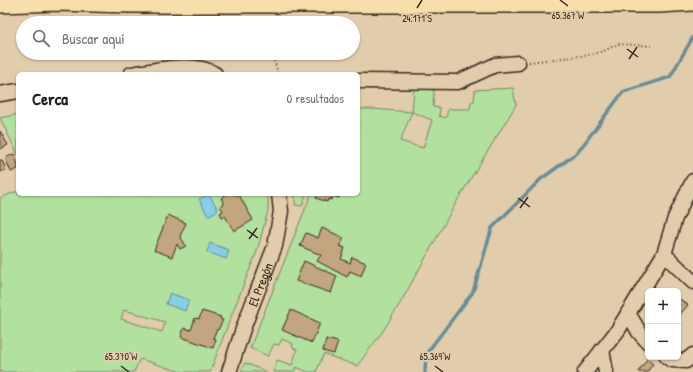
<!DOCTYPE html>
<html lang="es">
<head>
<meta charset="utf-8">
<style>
	body { margin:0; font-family:"Patrick Hand",sans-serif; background:#f6f6f6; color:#222 }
	.controls { position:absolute; right:12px; bottom:12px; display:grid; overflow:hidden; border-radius:6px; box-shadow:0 1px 3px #0004 }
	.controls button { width:36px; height:36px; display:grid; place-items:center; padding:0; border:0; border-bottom:1px solid #e0e0e0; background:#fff; color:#222; font:20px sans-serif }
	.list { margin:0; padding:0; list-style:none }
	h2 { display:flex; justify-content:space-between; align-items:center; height:52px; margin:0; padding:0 16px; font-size:17px }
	h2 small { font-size:13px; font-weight:400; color:#767676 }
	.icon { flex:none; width:22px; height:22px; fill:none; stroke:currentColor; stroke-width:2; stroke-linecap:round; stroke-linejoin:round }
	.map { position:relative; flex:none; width:693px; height:372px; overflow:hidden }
	.search { position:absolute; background:#fff; box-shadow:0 1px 3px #0004; left:16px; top:16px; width:344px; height:44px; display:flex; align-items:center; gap:10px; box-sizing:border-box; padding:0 14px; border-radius:22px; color:#767676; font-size:15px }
	.panel { position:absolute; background:#fff; box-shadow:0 1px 3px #0004; left:16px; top:72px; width:344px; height:124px; border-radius:6px }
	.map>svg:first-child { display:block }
	.green { fill:#b1e09f; stroke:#76855e; fill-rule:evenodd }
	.water { fill:#86cfe7; stroke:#688d97 }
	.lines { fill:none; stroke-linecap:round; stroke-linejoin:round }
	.stream { stroke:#688d97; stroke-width:3.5 }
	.building { fill:#c1a680; stroke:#3b2a1e }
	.minor-casing { stroke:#3b2a1e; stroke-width:17 }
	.highway-casing { stroke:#3b2a1e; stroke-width:24 }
	.path { stroke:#3b2a1e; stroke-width:2; stroke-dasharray:1 3; stroke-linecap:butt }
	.minor { stroke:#e1cdac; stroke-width:14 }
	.highway { stroke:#f8deab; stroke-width:21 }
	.ticks { fill:none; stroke:#3b2a1e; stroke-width:1.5 }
	.labels { text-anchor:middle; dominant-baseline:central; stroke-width:4; stroke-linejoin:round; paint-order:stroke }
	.street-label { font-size:13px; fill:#3b2a1e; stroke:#e1cdac }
	.ticks-label { font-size:10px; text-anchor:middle; fill:#3b2a1e; stroke:#e1cdac; stroke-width:4; stroke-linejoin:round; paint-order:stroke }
</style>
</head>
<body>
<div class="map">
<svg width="693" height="372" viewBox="0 0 693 372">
	<rect width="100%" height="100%" fill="#e1cdac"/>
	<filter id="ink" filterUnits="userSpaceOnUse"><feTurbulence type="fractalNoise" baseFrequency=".025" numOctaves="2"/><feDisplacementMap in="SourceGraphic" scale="8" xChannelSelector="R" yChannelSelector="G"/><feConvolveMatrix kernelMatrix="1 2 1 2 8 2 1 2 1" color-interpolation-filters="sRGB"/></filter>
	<g filter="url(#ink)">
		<path class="green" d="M414,88l20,2 -1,17 7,1 -1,8 7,2 2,-9h22l1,-7 3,-1 1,-11 38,-2 3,17 -59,96 -55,99 -19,31 -26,35 -33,-12 -8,18h-8l-12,-5 -2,5h-21l4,-12 15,5 5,-15 -5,-3 1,-3 -11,-5 -3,6 -5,-1 -6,12 -18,-8 61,-154h47v-85h14l40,3zM412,112l20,8 -9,28 -23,-7z
			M18,114v41l-18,-37z
			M18,191v3h250v17l-11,40 -25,63 -22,58h-29l-41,-13 -6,13h-134v-174zM124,310l41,12 -3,10 -41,-13z
			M295,194h11l-4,12 -7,-1z
			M245,363l22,9h-26z"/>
		<path class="water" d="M209,194l9,16 -10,6 -9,-17z
			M210,243l19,7 -3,9 -19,-7z
			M170,293l19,7 -4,11 -19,-7z"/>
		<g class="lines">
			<path class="stream" d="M425,372l1,-18 47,-62 19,-64 49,-49 36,-26 46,-61 47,-15 23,-40"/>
		</g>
		<path class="building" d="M0,131l8,14 -8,4z
			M14,154l4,11v4l-7,3 -6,-14z
			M0,160h2l4,10 -6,2z
			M224,194h12l1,2 2,-1 14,25 -19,11 -9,-15 -3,1 -2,-4 3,-2 -3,-5 4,-2 -3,-6 4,-2z
			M317,194h23l-1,4 -6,-2 -2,4 -3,-1 -1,3 -11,-4z
			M168,215l18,8 -6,13 6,10 -6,3 -3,-5 -5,13 -18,-7z
			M322,228l22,10 -4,8 5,2 -4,11 9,4 2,-6 14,6 -5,13 -11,-5 -3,6 -30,-16 4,-6 -21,-9 6,-13 12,5z
			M304,261l33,15 -6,17 -35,-12z
			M680,299l8,6 -9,11 -1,-15z
			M291,310l29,13 -8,20 -30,-13z
			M202,311l19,6 -1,2 3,1 -5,10 -1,-1 -4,9 3,1 -3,9 -32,-11 3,-9 7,2 4,-12 4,1z
			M326,339l12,3 -4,12 -11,-3z
			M647,359l6,5 -6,8h-9z"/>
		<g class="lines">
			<g class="minor-casing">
				<g id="minor">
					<path d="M131,74c23,-4 64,-13 84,0"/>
					<path d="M358,81l100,1 37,-17 23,-2"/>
					<path d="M0,94l18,-3"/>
					<path d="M664,254l29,28"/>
					<path d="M628,313l6,10 5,9 9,10"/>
					<path d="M602,350l4,22"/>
					<path d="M667,357l5,3 14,1 7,-6"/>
					<path id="s1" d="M229,372l15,-46 31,-80 6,-35 -2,-17"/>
					<path d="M585,372l33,-42 46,-76 11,-36 18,-37"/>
				</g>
			</g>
			<g class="highway-casing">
				<path id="highway" d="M0,2l57,-2 74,2h527l35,-2"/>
			</g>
			<path class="path" d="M268,18l2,5
				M272,53l6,21
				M529,62l59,-7 16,-4 14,-7 36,2"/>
			<use href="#minor" class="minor"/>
			<use href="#highway" class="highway"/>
		</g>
	</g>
	<path class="ticks" d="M560,0l8,6M417,8l5,-8M627,49l11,8M629,59l8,-12M518,198l12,9M520,208l8,-11M247,230l11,8M249,239l8,-11M121,366l8,6M435,366l8,6"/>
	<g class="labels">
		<g class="street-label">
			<text stroke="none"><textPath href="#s1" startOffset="93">El Pregón</textPath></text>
		</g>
	</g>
	<g class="ticks-label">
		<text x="568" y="19">65.367°W</text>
		<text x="417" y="22">24.171°S</text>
		<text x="121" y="360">65.370°W</text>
		<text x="435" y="360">65.369°W</text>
	</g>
</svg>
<div class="controls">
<button>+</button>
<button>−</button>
</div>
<div class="search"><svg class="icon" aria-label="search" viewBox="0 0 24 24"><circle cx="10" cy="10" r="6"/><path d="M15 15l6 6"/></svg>Buscar aquí</div>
<section class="panel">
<h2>Cerca<small>0 resultados</small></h2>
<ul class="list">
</ul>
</section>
</div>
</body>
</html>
